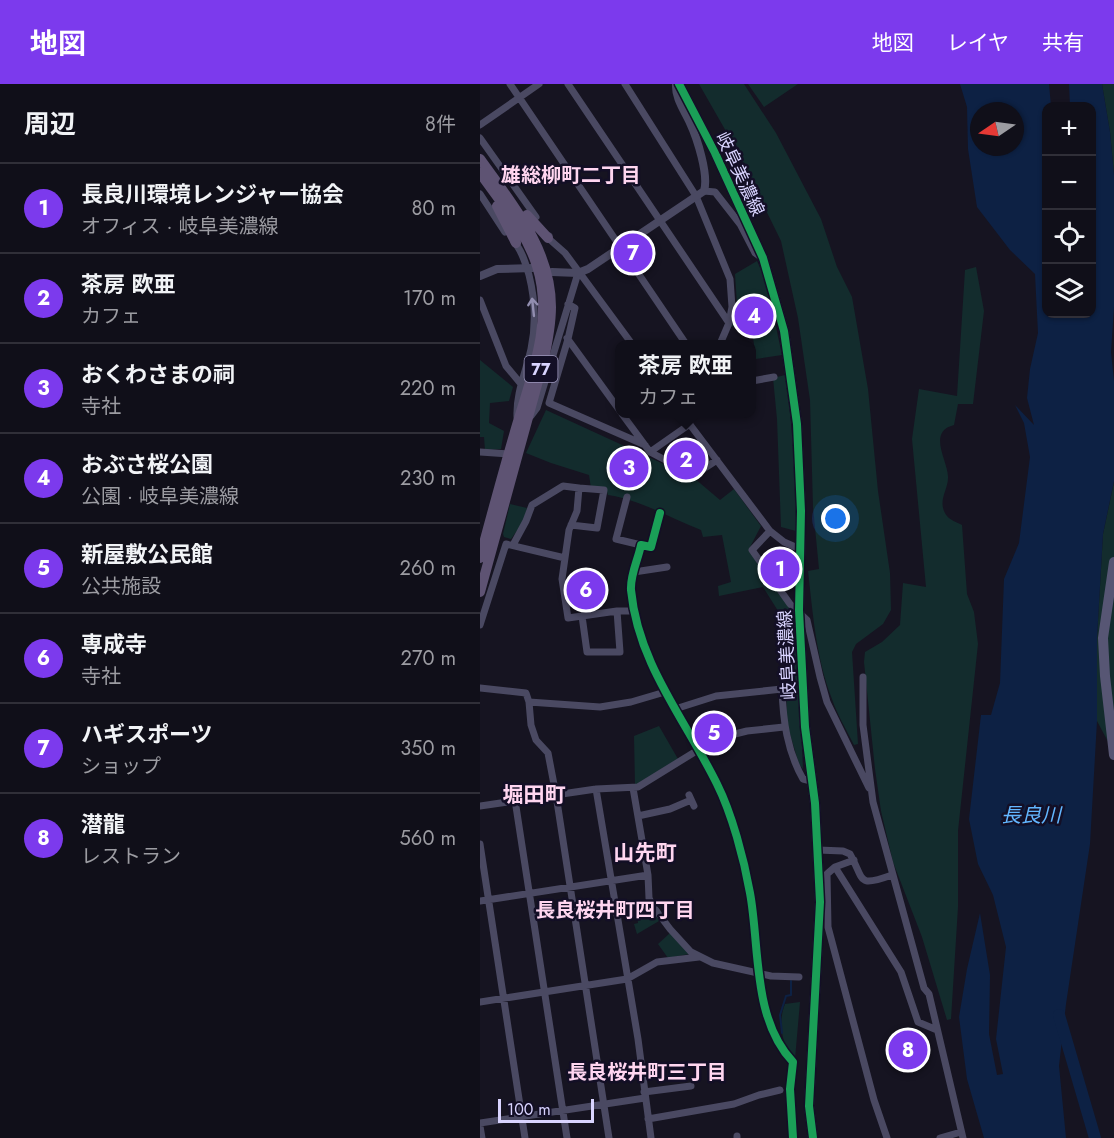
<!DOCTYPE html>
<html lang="ja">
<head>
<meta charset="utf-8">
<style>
	body { margin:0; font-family:Jost,"Noto Sans JP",sans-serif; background:#191822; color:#f1f3f6 }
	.controls { position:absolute; right:18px; top:18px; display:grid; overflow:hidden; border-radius:12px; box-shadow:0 2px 4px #0004 }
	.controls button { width:54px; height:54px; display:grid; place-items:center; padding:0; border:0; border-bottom:2px solid #302f38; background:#100f19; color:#f1f3f6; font:30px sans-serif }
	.compass { position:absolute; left:490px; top:18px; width:54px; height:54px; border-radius:50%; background:#100f19; box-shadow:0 2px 4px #0004; rotate:257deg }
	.scale { position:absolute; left:18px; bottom:15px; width:96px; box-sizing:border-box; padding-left:6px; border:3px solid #d9d4ff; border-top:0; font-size:16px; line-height:21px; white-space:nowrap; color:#d9d4ff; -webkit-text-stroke:4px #130f26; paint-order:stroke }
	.you { position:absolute; left:356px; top:435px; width:21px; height:21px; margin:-15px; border:4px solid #fff; border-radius:50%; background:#1a73e8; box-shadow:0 0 0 9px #1a73e833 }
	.badge { display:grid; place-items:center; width:39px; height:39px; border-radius:50%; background:#7c3aed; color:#fff; font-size:20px; font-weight:700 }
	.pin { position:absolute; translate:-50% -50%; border:3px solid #fff; box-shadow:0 2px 6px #0006 }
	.popup { position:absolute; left:135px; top:256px; width:141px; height:78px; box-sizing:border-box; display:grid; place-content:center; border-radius:12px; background:#100f19; filter:drop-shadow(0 2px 4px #0005); font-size:20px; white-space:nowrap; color:#9c9ca2 }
	.popup b { font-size:22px; color:#f1f3f6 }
	.popup::after { content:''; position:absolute; left:50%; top:100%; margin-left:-12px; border:12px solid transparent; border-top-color:#100f19 }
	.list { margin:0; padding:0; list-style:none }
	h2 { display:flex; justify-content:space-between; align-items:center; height:78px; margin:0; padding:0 24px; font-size:26px }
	h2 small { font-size:20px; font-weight:400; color:#9c9ca2 }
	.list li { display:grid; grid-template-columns:39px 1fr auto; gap:18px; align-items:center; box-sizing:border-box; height:90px; padding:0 24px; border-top:2px solid #302f38 }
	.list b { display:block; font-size:22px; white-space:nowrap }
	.list p { margin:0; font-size:20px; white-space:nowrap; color:#9c9ca2 }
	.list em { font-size:20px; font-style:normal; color:#9c9ca2 }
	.icon { flex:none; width:33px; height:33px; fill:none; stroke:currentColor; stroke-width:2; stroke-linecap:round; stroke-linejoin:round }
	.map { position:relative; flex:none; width:634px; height:1054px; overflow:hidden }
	header { display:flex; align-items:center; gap:36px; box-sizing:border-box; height:84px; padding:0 30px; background:#7c3aed; color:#fff }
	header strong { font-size:28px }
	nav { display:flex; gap:33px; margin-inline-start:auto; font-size:21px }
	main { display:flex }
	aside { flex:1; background:#100f19 }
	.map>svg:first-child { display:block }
	.green { fill:#132c2d }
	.water { fill:#0d2144; fill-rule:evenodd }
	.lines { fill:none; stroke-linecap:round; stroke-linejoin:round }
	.stream { stroke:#0d2144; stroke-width:2 }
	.river { stroke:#0d2144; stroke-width:12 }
	.minor { stroke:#4a4962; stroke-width:7 }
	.tertiary { stroke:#4a4962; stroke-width:8 }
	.secondary { stroke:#575674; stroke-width:10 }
	.primary { stroke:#5e5373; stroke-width:10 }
	.cycleway-casing { stroke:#130f26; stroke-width:11 }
	.cycleway { stroke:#1a9f57; stroke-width:8 }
	.oneway { stroke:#928eb0 }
	.labels { text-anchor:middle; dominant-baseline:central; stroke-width:5; stroke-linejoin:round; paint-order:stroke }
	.shield { fill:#130f26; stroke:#9e99be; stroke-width:1.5 }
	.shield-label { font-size:16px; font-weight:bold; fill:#d9d4ff }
	.street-label { font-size:18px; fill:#d9d4ff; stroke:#130f26 }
	.neighbourhood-label { font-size:20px; font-weight:bold; fill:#ffd6f0; stroke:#130f26 }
	.water-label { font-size:20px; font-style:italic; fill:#62b6ff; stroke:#130f26 }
	.quarter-label { font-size:21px; font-weight:bold; fill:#ffd6f0; stroke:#130f26 }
</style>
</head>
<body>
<header>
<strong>地図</strong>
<nav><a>地図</a><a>レイヤ</a><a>共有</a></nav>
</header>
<main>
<aside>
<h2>周辺<small>8件</small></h2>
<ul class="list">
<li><span class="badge">1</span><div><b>長良川環境レンジャー協会</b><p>オフィス · 岐阜美濃線</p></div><em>80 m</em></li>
<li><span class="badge">2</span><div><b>茶房 欧亜</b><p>カフェ</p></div><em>170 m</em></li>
<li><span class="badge">3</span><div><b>おくわさまの祠</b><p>寺社</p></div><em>220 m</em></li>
<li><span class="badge">4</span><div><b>おぶさ桜公園</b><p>公園 · 岐阜美濃線</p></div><em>230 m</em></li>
<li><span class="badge">5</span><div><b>新屋敷公民館</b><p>公共施設</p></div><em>260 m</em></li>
<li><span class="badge">6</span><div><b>専成寺</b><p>寺社</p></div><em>270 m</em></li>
<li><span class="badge">7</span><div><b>ハギスポーツ</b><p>ショップ</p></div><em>350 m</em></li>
<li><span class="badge">8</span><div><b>潜龍</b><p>レストラン</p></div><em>560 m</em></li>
</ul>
</aside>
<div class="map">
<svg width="634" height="1054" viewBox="0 0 634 1054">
	<rect width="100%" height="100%" fill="#161421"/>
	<path class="green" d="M219,0h45l32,49 45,86 16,48 15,30 16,92 10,102 12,82 1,37 -8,14 -27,20 -4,8 6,92 -4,1c-8,-16 -17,-31 -22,-46 -16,-41 -19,-85 -24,-128l11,-2 -6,-62 -3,-107 -12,-82 -17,-77 -46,-94z
		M268,0h50l-34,23z
		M622,0h12v91l-4,-43z
		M277,177l9,20 16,74 -26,4 -5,-36 -20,4 6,-23 -2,-30z
		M496,183l8,44 -11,93h-15l-4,21c-28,7 -5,37 -6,53 0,11 -9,21 -4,33 3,8 10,10 18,14l5,69 7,18 4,32 -20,187v76l-7,112 -4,1 -25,-83 -29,-75 -12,-51 -6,-42 -11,-107 1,-10 17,-10 18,-17 3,-42 23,4 -14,-148 7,-50 38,7 8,-126z
		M0,276l33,27 -4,14 -19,2 -1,20 15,8 -3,18 -16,1 -1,-13h-4z
		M305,291c8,52 11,103 11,156l-15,-4 -4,-108 -4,-41z
		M66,326l148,68 26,22 14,-11 27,37 -12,23 47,66 7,154 -4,-5 -12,-40 -2,-102 -22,-35 -44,9 -1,-10 13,-4 -9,-47 -19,2 -2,-7c-31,-12 -60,-30 -93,-35l-2,-6 -15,-1 -2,-13 -38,-12 -25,-10z
		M634,398v271l-17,-32v-83l6,-104z
		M30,420l17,4 -3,13 -13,18 -7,-2 -1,-3z
		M179,642l19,33 -43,26 -1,-49z
		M168,818l11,19 -22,13 -3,-10 4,-1 -2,-18z
		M190,849l19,21 -21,4 -10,-14z
		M320,918l-5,57c-14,-13 -17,-38 -10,-55z"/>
	<path class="water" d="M480,0h89l2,22h-5v208h46v-208h-22l-1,-22h33l8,48 4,43v132l-3,45 3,29v100l-11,53 -6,104v83l-7,123 -24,160 -7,62 7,72h-82l-17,-59 -8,-62 8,-48 13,-56 10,62 -1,59 8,41 6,-1 -7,-35 10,-92 -13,-52 -15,-31 -9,-45 12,-104h10l9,-32 4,-104 15,-36 11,-86 -6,-34 -9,-18 19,20 -7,-27 3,-29 8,-36 -3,-59 -25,-24 -33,-43 -9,-58 -1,-42zM499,27h36v36h-36z"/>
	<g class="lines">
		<path class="stream" d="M302,949l-2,-18 6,-19 5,-1v-14"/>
		<path class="river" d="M579,931l36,123"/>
		<path class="minor" d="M30,0l176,260
			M88,0l161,239
			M145,0l71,112 34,83 2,28 -3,16 -9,21
			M0,41l59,-41
			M0,54l56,79
			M224,107l11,1 25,32 15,29 7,5
			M0,110l25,38
			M69,152l-1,2 17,15 67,91
			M34,158c8,8 12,23 15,33 6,24 7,50 2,74 -5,23 -15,43 -14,68
			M0,216l26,66 15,18
			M88,220l7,4 -7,31 -19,64 96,42
			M87,254l53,73
			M272,297l22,-4
			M142,330l28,38 44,23 23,-15
			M202,330l88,117 14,11 16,7
			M51,332l6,-8 41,-135
			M0,368l29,2
			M170,368l40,-28
			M147,413l-11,42 25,6
			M180,429l-9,34 -10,-2c-3,15 -11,30 -10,45 7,74 54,129 86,194 15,30 27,75 33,109 10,54 2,126 43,169l-3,27 3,49
			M290,447l-18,19 38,54 17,16 13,57 7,25 42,86
			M33,461l13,-24 6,-16 31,-19 16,2
			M85,474l4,-28 8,-19 2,-23 25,2 -7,38 -26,-3
			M154,488l33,-5
			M102,532l5,36h33l-3,-41
			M0,541l26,-81 59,14 -3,21 6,39 49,-7h18
			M383,593v48l10,77 51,186 5,6 34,144
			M0,604l46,5 3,9 2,23 5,15 12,13 8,42 53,343
			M49,618l71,5 31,-5 34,-10
			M195,625l41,-13 66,-7c1,31 5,62 21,90l8,2
			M153,704l15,87 1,23 3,7 18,24 21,23 22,11 58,13 28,1
			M116,705l42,250 13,99
			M209,711l5,11
			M35,716l52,338
			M0,722l116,-17 42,-2 60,-37 33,-15 16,-4 37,-4
			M158,732l32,-7 21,-9
			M0,760l45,294
			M338,766l25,1 7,3c15,26 6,34 42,21
			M374,776l-19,7 -8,7 1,53 46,173 13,38
			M355,783l66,105 17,50 19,8
			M0,817l168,-26
			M0,918l147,-23 30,-17 42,-5
			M164,1008l47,-6
			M168,1035l86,-15 25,-9 21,-5
			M0,1039l165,-25
			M0,1042l2,12
			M257,1052v2
			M460,1054l21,-6"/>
		<path class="tertiary" d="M72,188l26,1 10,-4 116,-78c5,-16 -7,-53 -14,-68 -6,-13 -15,-25 -14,-39
			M0,192l17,-7 36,-1"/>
		<path class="secondary" d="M634,478l-11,76 2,38 9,79"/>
		<path class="primary" d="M199,0l36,69 48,105 21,73 13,93 4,87 -2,99 6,117 10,76 5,99 -11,204 4,32
			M0,75c32,45 71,90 71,148 0,19 -4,38 -8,56l-63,229
			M0,89c21,30 46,58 57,93 18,56 -8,116 -23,169 -12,41 -23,82 -34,123
			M17,122l19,37
			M47,131l21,23"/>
		<g class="cycleway-casing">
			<path id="cycleway" d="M199,0l36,69 48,105 21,73 13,93 4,87 -2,99 6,117 10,76 5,99 -11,204 4,32
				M180,429l-9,34 -10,-2c-3,15 -11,30 -10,45 7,74 54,129 86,194 15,30 27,75 33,109 10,54 2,126 43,169l-3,27 3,49"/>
		</g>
		<use href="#cycleway" class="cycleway"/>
	</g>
	<defs><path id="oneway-shaft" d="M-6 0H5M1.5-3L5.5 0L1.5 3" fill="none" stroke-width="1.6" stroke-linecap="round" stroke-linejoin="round" transform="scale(1.5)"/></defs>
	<use class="oneway" href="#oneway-shaft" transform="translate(53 223) rotate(-96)"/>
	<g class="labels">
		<rect class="shield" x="44.5" y="272" width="33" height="26" rx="4.5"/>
		<g class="shield-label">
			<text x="61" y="285">77</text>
		</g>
		<g class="street-label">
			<text transform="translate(260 90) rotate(65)">岐阜美濃線</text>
			<text transform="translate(307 571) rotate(-93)">岐阜美濃線</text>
		</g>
		<g class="neighbourhood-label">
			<text x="91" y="91">雄総柳町二丁目</text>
			<text x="135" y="826">長良桜井町四丁目</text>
			<text x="167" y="988">長良桜井町三丁目</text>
		</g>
		<g class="water-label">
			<text x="551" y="731">長良川</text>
		</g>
		<g class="quarter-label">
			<text x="54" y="711">堀田町</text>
			<text x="165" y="769">山先町</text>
		</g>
	</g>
</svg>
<div class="controls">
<button>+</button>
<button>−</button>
<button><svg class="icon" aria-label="locate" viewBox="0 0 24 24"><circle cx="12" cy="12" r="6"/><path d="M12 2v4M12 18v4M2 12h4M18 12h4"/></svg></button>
<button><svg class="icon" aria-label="layers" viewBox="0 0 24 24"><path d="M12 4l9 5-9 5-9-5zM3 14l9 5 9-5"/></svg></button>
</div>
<svg class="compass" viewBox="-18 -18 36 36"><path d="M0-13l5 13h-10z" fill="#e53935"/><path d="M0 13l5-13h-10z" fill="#9c9ca2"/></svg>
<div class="scale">100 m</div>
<div class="you"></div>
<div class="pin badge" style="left:300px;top:485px">1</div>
<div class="pin badge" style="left:206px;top:376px">2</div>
<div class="popup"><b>茶房 欧亜</b>カフェ</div>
<div class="pin badge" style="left:149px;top:384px">3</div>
<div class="pin badge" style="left:274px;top:232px">4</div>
<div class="pin badge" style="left:234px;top:649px">5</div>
<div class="pin badge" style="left:106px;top:506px">6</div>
<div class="pin badge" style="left:153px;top:169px">7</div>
<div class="pin badge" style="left:428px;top:966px">8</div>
</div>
</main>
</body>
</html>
